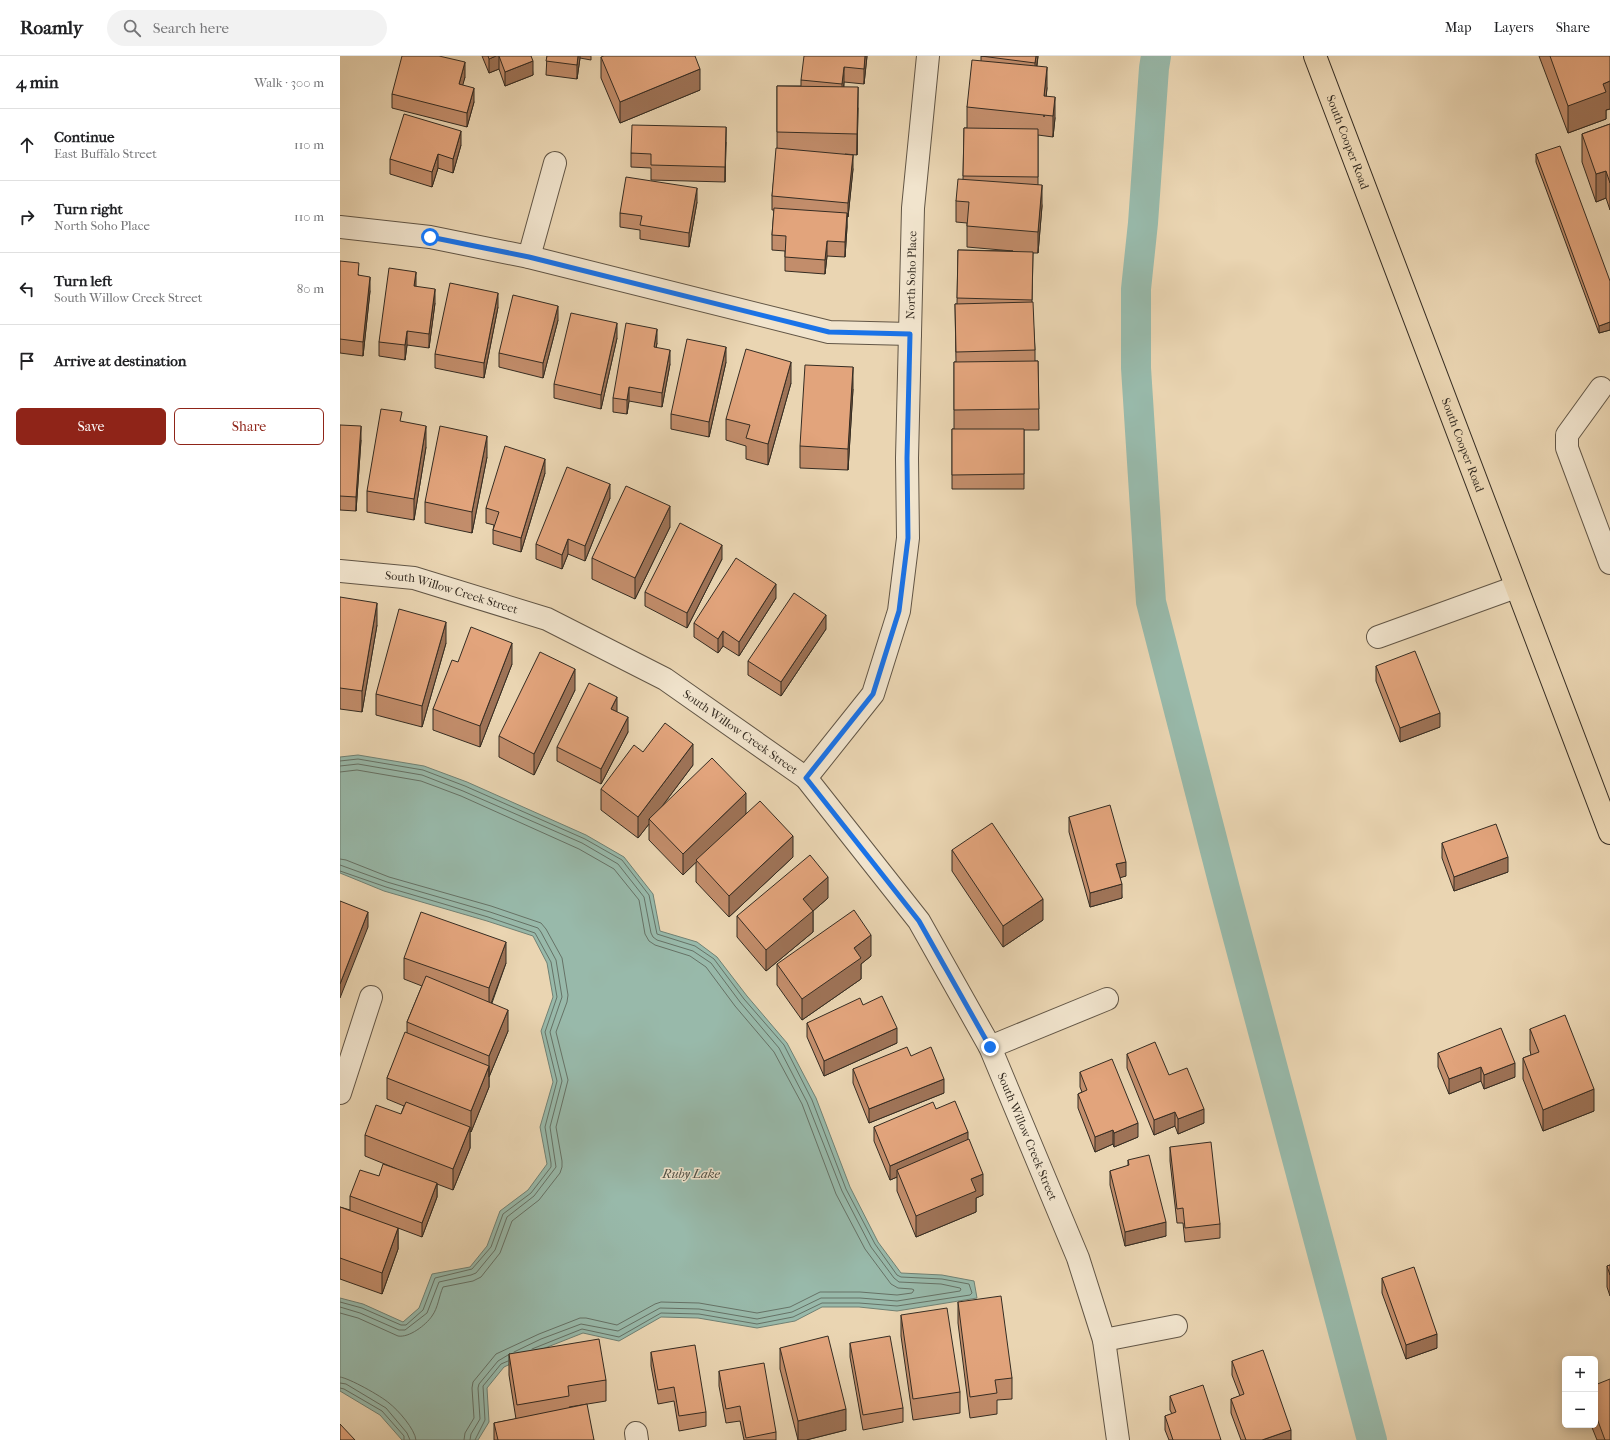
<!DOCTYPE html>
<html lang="en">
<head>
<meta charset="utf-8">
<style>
	body { margin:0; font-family:"IM FELL French Canon",serif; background:#f2f2f2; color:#202124 }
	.controls { position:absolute; right:12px; bottom:12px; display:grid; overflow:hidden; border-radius:6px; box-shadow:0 2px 10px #0003 }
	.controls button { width:36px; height:36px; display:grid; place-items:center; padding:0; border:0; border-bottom:1px solid #e0e0e0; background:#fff; color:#202124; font:20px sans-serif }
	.stop { position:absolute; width:12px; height:12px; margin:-9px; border:3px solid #1a73e8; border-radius:50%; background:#fff }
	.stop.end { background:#1a73e8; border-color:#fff; box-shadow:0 1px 4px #0008 }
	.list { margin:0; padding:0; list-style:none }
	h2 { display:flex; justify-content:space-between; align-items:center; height:52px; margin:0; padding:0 16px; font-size:17px }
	h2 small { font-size:13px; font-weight:400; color:#757577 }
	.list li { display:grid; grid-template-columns:26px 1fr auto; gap:12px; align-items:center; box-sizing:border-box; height:72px; padding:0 16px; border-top:1px solid #e0e0e0 }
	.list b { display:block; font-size:15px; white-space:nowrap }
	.list p { margin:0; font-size:13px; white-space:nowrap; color:#757577 }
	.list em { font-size:13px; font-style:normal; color:#757577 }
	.actions { display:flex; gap:8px; padding:12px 16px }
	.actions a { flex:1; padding:9px 0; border:1px solid #8f2418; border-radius:6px; text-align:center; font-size:14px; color:#8f2418 }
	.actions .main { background:#8f2418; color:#fff }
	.icon { flex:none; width:22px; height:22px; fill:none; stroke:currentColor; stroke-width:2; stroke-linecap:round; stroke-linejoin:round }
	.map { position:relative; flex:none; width:1270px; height:1384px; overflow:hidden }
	header { display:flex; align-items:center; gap:24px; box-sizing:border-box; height:56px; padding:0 20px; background:#fff; border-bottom:1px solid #e0e0e0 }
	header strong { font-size:19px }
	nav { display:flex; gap:22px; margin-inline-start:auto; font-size:14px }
	.search { width:280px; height:36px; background:#f2f2f2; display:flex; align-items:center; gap:10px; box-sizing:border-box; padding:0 14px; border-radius:22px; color:#757577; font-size:15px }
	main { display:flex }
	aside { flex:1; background:#fff }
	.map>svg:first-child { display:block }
	.water { fill:#98b9aa; stroke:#708174 }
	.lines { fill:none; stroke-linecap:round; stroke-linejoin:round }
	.shore { stroke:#667266; stroke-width:1 }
	.canal { stroke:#98b9aa; stroke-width:30 }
	.minor-casing { stroke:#625646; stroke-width:24 }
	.major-casing { stroke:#352c22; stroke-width:24 }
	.minor { stroke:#f1e4cd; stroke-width:22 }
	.major { stroke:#ead5b2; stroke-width:22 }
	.wall { fill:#c28d6b; stroke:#352c22 }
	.shaded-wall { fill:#9e7357; stroke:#352c22 }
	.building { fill:#e2a47c; stroke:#352c22 }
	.route { stroke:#1a73e8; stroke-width:5 }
	.labels { text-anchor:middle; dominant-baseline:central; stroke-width:3; stroke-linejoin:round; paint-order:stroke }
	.street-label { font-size:12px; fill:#352c22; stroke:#f1e4cd }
	.water-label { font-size:13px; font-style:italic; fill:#4e4f44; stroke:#f1e4cd }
</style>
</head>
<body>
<header>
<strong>Roamly</strong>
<div class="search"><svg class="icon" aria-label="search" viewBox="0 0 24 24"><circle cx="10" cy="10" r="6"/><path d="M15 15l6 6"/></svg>Search here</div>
<nav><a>Map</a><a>Layers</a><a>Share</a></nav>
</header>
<main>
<aside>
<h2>4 min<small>Walk · 300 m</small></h2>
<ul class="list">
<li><svg class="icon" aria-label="ahead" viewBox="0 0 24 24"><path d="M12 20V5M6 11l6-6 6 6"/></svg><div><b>Continue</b><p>East Buffalo Street</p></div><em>110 m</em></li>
<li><svg class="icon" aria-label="right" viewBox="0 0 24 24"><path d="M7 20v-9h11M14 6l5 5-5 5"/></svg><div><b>Turn right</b><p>North Soho Place</p></div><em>110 m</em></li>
<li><svg class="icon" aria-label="left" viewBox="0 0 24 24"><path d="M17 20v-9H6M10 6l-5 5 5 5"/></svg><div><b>Turn left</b><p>South Willow Creek Street</p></div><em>80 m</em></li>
<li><svg class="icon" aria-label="arrive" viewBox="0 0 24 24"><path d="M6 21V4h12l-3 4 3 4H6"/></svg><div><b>Arrive at destination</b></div></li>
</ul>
<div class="actions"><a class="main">Save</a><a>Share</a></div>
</aside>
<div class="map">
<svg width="1270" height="1384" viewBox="0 0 1270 1384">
	<rect width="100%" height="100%" fill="#ead5b2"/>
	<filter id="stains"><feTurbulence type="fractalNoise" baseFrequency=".005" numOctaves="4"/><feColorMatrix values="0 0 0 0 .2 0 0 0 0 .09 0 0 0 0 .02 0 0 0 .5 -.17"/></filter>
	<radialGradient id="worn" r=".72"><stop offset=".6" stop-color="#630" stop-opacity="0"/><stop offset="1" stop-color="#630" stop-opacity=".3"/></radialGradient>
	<path class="water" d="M18,699l66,11 43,16 119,53 38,22 29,37 7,37 37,11 20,15 30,39 40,47 29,55 34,89 28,55 23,31 41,2 32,6 3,17 -80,13 -38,-4h-37l-27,14 -38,7 -59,-10 -37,-1 -42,24 -36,-8 -38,15 -41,19 -17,21 2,34 -11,18h-76l-22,-25 -40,-24v-93l23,6 40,18 16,-14 13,-34 38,-7 17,-21 13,-35 28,-21 19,-26 -7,-37 13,-45 -12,-51 12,-34 -6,-34 -14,-27 -46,-15 -103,-30 -44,-18v-116z"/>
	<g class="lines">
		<path class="shore" d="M0,705l18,-2 65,11 42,16 120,53 37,21 27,35 8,39 38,12 19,13 30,40 40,46 28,55 34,89 29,55 22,31 4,2 41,2 27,5 3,9 -2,2 -73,11 -38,-3h-37l-29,14 -36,7 -58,-10 -38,-1 -42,24 -37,-8 -50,20
			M0,710l18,-2 64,11 41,16 119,52 36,21 26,33 7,36 2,4 4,3 36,11 18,12 29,39 39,46 28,54 35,89 29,56 23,31 5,4 42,2 19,4 1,1 -1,2 -63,10 -37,-3h-39l-29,14 -35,7 -58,-10 -39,-1 -42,23 -37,-7 -40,15 -27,13
			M0,716l17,-2 64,11 40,15 118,53 35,20 25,31 6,34 4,7 6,4 35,11 16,11 29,39 39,46 28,52 34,90 29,55 26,35 7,4 14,1 2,1 -2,3 -15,2 -37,-3h-40l-30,15 -33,6 -58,-10 -38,-1 -6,2 -38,21 -31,-7h-6l-41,16 -43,20 -23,28 -1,6 2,30 -9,15 -1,7
			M0,803l6,1 43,17 102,29 50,17 5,6 16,29 6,37 -1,7 -11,30 12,48 -12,47 6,34v6l-2,6 -21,27 -27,21 -12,32 -19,24 -8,4 -30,6c-4,9 -5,21 -11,29 -6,9 -23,22 -34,20l-40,-18 -18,-5
			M0,809l47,17 103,30 48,16 3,4 15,28 6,37 -12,35 12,49 -12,46 6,40 -22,29 -27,21 -12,33 -19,23 -5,2 -32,7 -12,31 -22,17h-6l-39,-17 -20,-6
			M0,815l46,16 102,30 47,16 16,29 6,35 -12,35 12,49 -12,46 6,36v4l-20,26 -28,21 -12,33 -19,22 -37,9 -12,32 -17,15h-5l-39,-17 -22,-6
			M0,1321c9,1 41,19 49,26 9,7 26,26 27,37
			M0,1327l6,1 40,24 21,25 3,7
			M0,1332l4,1 38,22 22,25v4
			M130,1384l1,-6 9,-15 -2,-31 1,-4 19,-23 10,-6
			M135,1384l10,-20 -2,-34 18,-22 7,-3"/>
		<path class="canal" d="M816,0l-2,12 -11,155 -7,66v79l15,234 74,287 147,551"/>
		<g class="minor-casing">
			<g id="minor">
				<path d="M0,171l90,10 99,20 300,75 81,2"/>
				<path d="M189,201l26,-94"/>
				<path d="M1261,332l-34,47v13l43,115"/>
				<path id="s1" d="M0,515l74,7 133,41 118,60 141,99 113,143 71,126 88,211 26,82 14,100"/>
				<path d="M1038,581l138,-50"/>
				<path id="s2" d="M466,722l67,-84 26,-83 9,-73 -1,-80 6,-250 15,-152"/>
				<path d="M650,991l117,-48"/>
				<path d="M0,1037l31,-96"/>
				<path d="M764,1284l72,-14"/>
				<path d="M296,1377l1,7"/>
			</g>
		</g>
		<g class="major-casing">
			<g id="major">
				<path id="s3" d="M975,0l295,777"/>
			</g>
		</g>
		<use href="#minor" class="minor"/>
		<use href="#major" class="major"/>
	</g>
	<path class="wall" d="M142,0h49l2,19 -28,11 -6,-17 -10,4z
		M207,0h44v4l-11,-2 -3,21 -31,-4z
		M527,0l-3,28 -20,-2v5l14,21 -1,47 -12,-1 8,15 -5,48h-1v10l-2,30 -18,-1 -2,18 -40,-3v-20l-13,-1v-15l2,-25h-2v-14l5,-48v-62h24v-6z
		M641,0h57l-1,10 10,22 -1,8 9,22 -2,19 -15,-2v50l4,21 -4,47h-5l-1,49 3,48v11h3l1,69h-15v59h-72v-60h2v-67h2l-1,-58h2l1,-54 55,1 -46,-4v-24l-11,-1v-21l7,-22 1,-51h3v-21l14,-46z
		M1199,0h71v53l-4,1v9l-38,14z
		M261,1l99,33 -80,33 -19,-45z
		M125,21l-3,8 12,17 -7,25 -75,-19v-14z
		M1270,68v86l-4,-12 -10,4 -14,-40v-28z
		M386,86l-1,40 -74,-2v-12l-20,-1v-14z
		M121,89l-8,28 -15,-5 -6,19 -42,-13v-15z
		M1196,98l74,127v49l-11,3 -63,-171z
		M357,146l-8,45 -49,-8v-9l-20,-3v-14z
		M0,205l19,14 11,16 -7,65 -23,-3z
		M76,231l19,16 -6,45 -22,-3 -2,15 -26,-4v-14z
		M158,251l-14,71 -49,-10v-14z
		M218,264l-15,58 -44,-11v-14z
		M277,282l-16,71 -47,-11v-14z
		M317,287l-1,4 14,17 -8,43 -33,-6 -2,13 -14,-2v-14z
		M386,306l-17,75 -38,-8v-15z
		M451,327l-23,82 -22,-6v-13l-20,-6v-21z
		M513,333l-5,81 -48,-2v-22z
		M0,369l21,15 -5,71 -16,-1z
		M86,391l-12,73 -47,-8v-21z
		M147,401l-15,76 -47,-10v-21z
		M205,417l-24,79 -28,-8v-14l1,-5 -8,-2v-15z
		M270,442l-25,63 -17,-7 -6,15 -26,-10v-15z
		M330,471l-35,72 -43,-20v-21z
		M382,503l-35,69 -42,-22v-14z
		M0,541l37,28 -15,87 -22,-3z
		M436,542l-37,58 -16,-10 -5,7 -24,-16v-14z
		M486,573l-45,67 -33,-21v-14z
		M106,587l-24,84 -46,-12v-21z
		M118,606l54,2 -32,83 -47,-17v-21z
		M1036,610l64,61 -40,15 -24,-61z
		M235,634l-41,85 -35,-18v-21z
		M277,656l11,20 -27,52 -44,-23v-14z
		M303,696l50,13 -30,40 83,9 47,43 -64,60 -33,-35v-20l-13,13 -34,-35v-16l-11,14 -37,-28v-21z
		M729,761l57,59 -6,1 2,21 -32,9 -21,-75z
		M1102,787l66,29 -54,19 -12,-33z
		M612,794l91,70 -40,27 -51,-76z
		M488,842l-15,13v21l-47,39 -29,-34v-21z
		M531,900l-10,8v15l-59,41 -25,-35v-21z
		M64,902l102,5 -14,40 16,28 -19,46v10l-18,45 -1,-1v17l-17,42 -16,-6v13l-15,40 -24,-9v21l-16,45 -42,-15v-72l10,3v-14l29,-20 18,-7 -32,-13v-21l36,-21 3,-8 -17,-7v-21l20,-45v-11l15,-36 -18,-7z
		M523,949l34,38 -73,33 -17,-39v-14z
		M1190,973l64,82 -51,20 -20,-52v-21l8,-3 -1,-5z
		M1098,997l77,24 -31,12 -3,-8 -32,13 -11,-27z
		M787,998l42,21 35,48 -26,11 -3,-8 -21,9 -27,-67z
		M571,1000l33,37 -75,30 -16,-40v-14z
		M740,1016l58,65 -24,10 -1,-3 -18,8 -17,-44v-14l4,-2 -2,-5z
		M596,1053l32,31 15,55 -7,3v14l-60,25 -19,-46v-14l-7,3 -16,-39v-14z
		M830,1091l50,77v14l-35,4 -2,-19h-6l-7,-62z
		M788,1104l38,76 -41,10 -15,-61v-14l18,-5z
		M1270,1209v31l-3,-9v-21z
		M1042,1222l55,70 -31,11 -24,-66z
		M618,1246l54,76v21l-15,1v14l-27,4 -12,-95z
		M561,1259l59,77v21l-47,7 -12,-84z
		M510,1287l53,65v14l-40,8 -13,-73z
		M440,1292l66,82 -40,10h-8l-18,-71z
		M311,1296l55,60v14l-27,5 -5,-30 -16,3 -7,-38z
		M169,1298l97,26v21l-37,6 25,33h-100v-17l22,-4 -7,-44z
		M892,1305l59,79h-50l-10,-27v-14l9,-3 -8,-21z
		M379,1315l57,61v8h-32l-4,-19 -14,2 -7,-37z
		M1255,1329l15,55h-13l-6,-15h4z
		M830,1340l51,44h-52l-4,-10v-14l7,-2 -2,-4z"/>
	<path class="shaded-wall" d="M156,0h3v13l-10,4v-14z
		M238,0h2v2l-3,21v-14z
		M525,0h2l-3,28v-15z
		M696,0h2l-3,21v-14z
		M193,5v14l-28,11v-14z
		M125,6v15l-6,22v-15z
		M504,11v15l-2,17v-15z
		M707,11v21l-3,29v-21z
		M360,13v21l-80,33v-21z
		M1270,25v28l-4,1v9l-38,14v-27l35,-22z
		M518,31v21l-1,47v-21z
		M134,32v14l-7,25v-14z
		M715,41v21l-2,19v-21z
		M386,71v15l-1,40v-15z
		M121,75v14l-8,28v-14z
		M98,98v14l-6,19v-15z
		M513,99v14l-5,48v-14z
		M1266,115v27l-10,4v-28z
		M702,129v21l-4,47v-21z
		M357,132v14l-8,45v-14z
		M507,157v14l-2,30v-15z
		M487,185v15l-2,18v-14z
		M76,216v14l-2,15v-15z
		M30,221v14l-7,65v-14z
		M95,233v14l-6,45v-14z
		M158,237v14l-14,71v-15z
		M218,250v14l-15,58v-15z
		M1270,266v8l-11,3v-7z
		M277,267v15l-16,71v-14z
		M317,273v14l-3,18v-14z
		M67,275v14l-2,15v-15z
		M386,291v15l-17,75v-15z
		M330,294v14l-8,43v-14z
		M451,306v21l-23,82v-21z
		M513,311v22l-5,81v-21z
		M289,331v14l-2,13v-14z
		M21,370v14l-5,71v-14z
		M86,370v21l-12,73v-21z
		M147,380v21l-15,76v-21z
		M205,403v14l-24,79v-14z
		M270,428v14l-25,63v-15z
		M330,450v21l-35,72v-21z
		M228,483v15l-6,15v-14z
		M382,489v14l-35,69v-15z
		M436,528v14l-37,58v-14z
		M37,547v22l-15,87v-21z
		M486,559v14l-45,67v-14z
		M106,566v21l-24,84v-21z
		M383,575v15l-5,7v-14z
		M172,587v21l-32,83v-21z
		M235,613v21l-41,85v-21z
		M277,641v15l-6,-3z
		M1100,657v14l-40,15v-14z
		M288,661v15l-27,52v-15z
		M353,688v21l-42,56 -2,-2v5l-11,14v-21z
		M406,737v21l-63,61v-21z
		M453,780v21l-64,60v-21z
		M1168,801v15l-54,19v-14z
		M786,806v14l-10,3v-15z
		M488,821v21l-15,13v21l-47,39v-21l37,-51z
		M782,828v14l-32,9v-14z
		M703,843v21l-40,27v-21z
		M28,856v15l-28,71v-14z
		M531,879v21l-10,8v15l-59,41v-21l52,-51z
		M166,886v21l-17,46v-21z
		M168,954v21l-19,46v-21z
		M557,972v15l-73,33v-15z
		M1175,1007v14l-31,12v-14z
		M149,1010v21l-18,45v-21z
		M1141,1011v14l-32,13v-15z
		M604,1023v14l-75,30v-14z
		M1254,1033v22l-51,20v-21z
		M864,1053v14l-26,11v-15z
		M835,1056v14l-21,9v-15z
		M798,1067v14l-24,10v-14z
		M130,1071v21l-17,42v-21z
		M773,1074v14l-18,8v-15z
		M628,1076v15l-71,23v7l-7,3v-14z
		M643,1118v21l-7,3v14l-60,25v-21l55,-37z
		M97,1127v14l-15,40v-14z
		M826,1166v14l-41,10v-14z
		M58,1172v21l-16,45v-21z
		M1097,1278v14l-31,11v-14z
		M506,1353v21l-40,10h-8v-19z
		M951,1374v10h-29z"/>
	<path class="building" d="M62,0h37l26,6 -6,22 15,4 -7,25 -75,-19z
		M148,0h8l-7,3z
		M159,0h32l2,5 -28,11z
		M207,0h31l-1,9 -31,-4z
		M264,0h91l5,13 -80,33 -19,-45z
		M464,0h61l-1,13 -20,-2 -2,17 -41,-4z
		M641,0h55l-1,7z
		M1210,0h60v25l-7,3 3,8 -38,14z
		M632,4l75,7 -3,29 11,1 -2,19 -86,-9z
		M437,30l81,1 -1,47 -80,-2z
		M64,58l57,17 -8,28 -15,-5 -6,18 -42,-13z
		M1270,68v59l-4,-12 -10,3 -14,-40z
		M292,69l94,2 -1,40 -74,-2v-11l-20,-1z
		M624,72l74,1v48l-75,-1z
		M1220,90l50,135v41l-11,4 -63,-172z
		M436,92l77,7 -5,48 -76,-7z
		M286,121l71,11 -8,45 -49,-8 2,-9 -22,-3z
		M618,123l84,6 -4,47 -71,-6 2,-24 -13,-1z
		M434,152l73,5 -2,29 -18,-1 -2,19 -40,-3 1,-21 -14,-1z
		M618,194l75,2 -1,48 -75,-2z
		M0,205l19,2 -1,12 12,2 -7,65 -23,-3z
		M49,212l27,4 -2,14 21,3 -6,45 -22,-3 -2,14 -26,-3z
		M110,227l48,10 -14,70 -49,-9z
		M173,239l45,11 -15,57 -44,-10z
		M693,246l2,48 -79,2 -1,-48z
		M231,257l46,10 -16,72 -47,-11z
		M286,267l31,6 -3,18 16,3 -8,43 -33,-6 -2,13 -14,-2z
		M347,283l39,8 -17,75 -38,-8z
		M406,293l45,13 -23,82 -22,-6 4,-13 -24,-6z
		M698,305l1,48 -85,1v-48z
		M465,309l48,2 -5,82 -48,-3z
		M41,353l21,3 -2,9 26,5 -12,73 -47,-8z
		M0,369l21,1 -5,71 -16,-1z
		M100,370l47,10 -15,76 -47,-10z
		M612,373h72v45l-72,1z
		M165,390l40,13 -24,79 -28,-8 6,-18 -13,-4z
		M227,411l43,17 -25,62 -17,-7 -6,16 -26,-11z
		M286,430l44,20 -35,72 -43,-20z
		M340,467l42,22 -35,68 -42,-21z
		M396,502l40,26 -37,58 -16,-11 -5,8 -24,-16z
		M454,537l32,22 -45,67 -33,-21z
		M0,541l37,6 -15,88 -22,-3z
		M59,553l47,13 -24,84 -46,-12z
		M131,571l41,16 -32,83 -47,-17 19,-49 6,2z
		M1075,595l25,62 -40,15 -24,-62z
		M200,596l35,17 -41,85 -35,-18z
		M249,627l28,14 -6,12 17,8 -27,52 -44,-22z
		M325,667l28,21 -55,73 -37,-28 33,-44 9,7z
		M372,702l34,35 -63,61 -34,-35z
		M420,745l33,35 -64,60 -33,-36z
		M770,749l16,57 -10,2 6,20 -32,9 -21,-76z
		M652,767l51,76 -40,27 -51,-76z
		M1156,768l12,33 -54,20 -12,-34z
		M470,799l18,22 -25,22 10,12 -47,39 -29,-34z
		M0,845l28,11 -28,72z
		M514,854l17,25 -17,13 7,10 -59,41 -25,-35z
		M81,856l85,30 -17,46 -85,-30z
		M86,920l82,34 -19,46 -82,-34z
		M542,940l15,32 -73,33 -17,-38 53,-25 3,7z
		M1225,959l29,74 -51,21 -20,-52 16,-6 -9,-23z
		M1161,972l14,35 -31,12 -3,-8 -32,12 -11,-26z
		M65,976l84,34 -18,45 -84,-33z
		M815,986l14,33 18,-7 17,41 -26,10 -3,-7 -21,8 -27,-66z
		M567,991l4,9 20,-9 13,32 -75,30 -16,-40z
		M772,1003l26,64 -24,10 -1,-3 -18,7 -17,-43 9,-4 -7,-18z
		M615,1045l13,31 -78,34 -16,-39 59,-25 3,7z
		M66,1046l64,25 -17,42 -88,-34 11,-30 25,9z
		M629,1083l14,35 -12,5 5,12 -60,25 -19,-46z
		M871,1086l9,82 -35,4 -2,-20 -6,1 -7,-62z
		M809,1099l17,67 -41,10 -15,-61 19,-6 -1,-5z
		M43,1108l54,19 -15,40 -72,-27 10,-26 19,6z
		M0,1151l58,21 -16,45 -42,-15z
		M1270,1209v10l-3,-9z
		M1074,1211l23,67 -31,11 -24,-67z
		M661,1240l11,82 -17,2 2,13 -27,4 -12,-95z
		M607,1252l13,84 -47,7 -12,-84z
		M488,1280l18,73 -48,12 -18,-73z
		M550,1280l13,72 -40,7 -13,-72z
		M259,1283l7,41 -38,6 1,10 -52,9 -8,-51z
		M355,1289l11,67 -27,4 -5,-29 -16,3 -7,-38z
		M923,1294l28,80 -29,10h-16l-15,-41 13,-5 -12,-33z
		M424,1307l12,69 -30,6 -6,-32 -14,3 -7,-38z
		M1270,1323v61h-5l-10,-27v-28z
		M863,1329l18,55h-48l-8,-24 11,-4 -6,-16z
		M247,1348l7,36h-96l-4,-17z
		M0,1368l15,16h-15z"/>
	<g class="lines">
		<path class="route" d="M90,181l99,20 300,75 81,2 -3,124 1,80 -9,73 -26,83 -67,84 113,143 71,126"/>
	</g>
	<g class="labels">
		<g class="street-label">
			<text stroke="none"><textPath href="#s3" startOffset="92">South Cooper Road</textPath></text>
			<text stroke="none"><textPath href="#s2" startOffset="531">North Soho Place</textPath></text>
			<text stroke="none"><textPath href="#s3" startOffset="416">South Cooper Road</textPath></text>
			<text stroke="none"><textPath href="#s1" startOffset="114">South Willow Creek Street</textPath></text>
			<text stroke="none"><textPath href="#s1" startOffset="438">South Willow Creek Street</textPath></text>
			<text stroke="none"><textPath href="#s1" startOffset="942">South Willow Creek Street</textPath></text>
		</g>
		<g class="water-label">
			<text x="351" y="1117">Ruby Lake</text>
		</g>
	</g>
	<rect width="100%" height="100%" filter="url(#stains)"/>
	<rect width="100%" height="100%" fill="url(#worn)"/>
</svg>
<div class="controls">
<button>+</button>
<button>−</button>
</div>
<div class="stop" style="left:90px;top:181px"></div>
<div class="stop end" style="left:650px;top:991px"></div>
</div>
</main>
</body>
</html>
